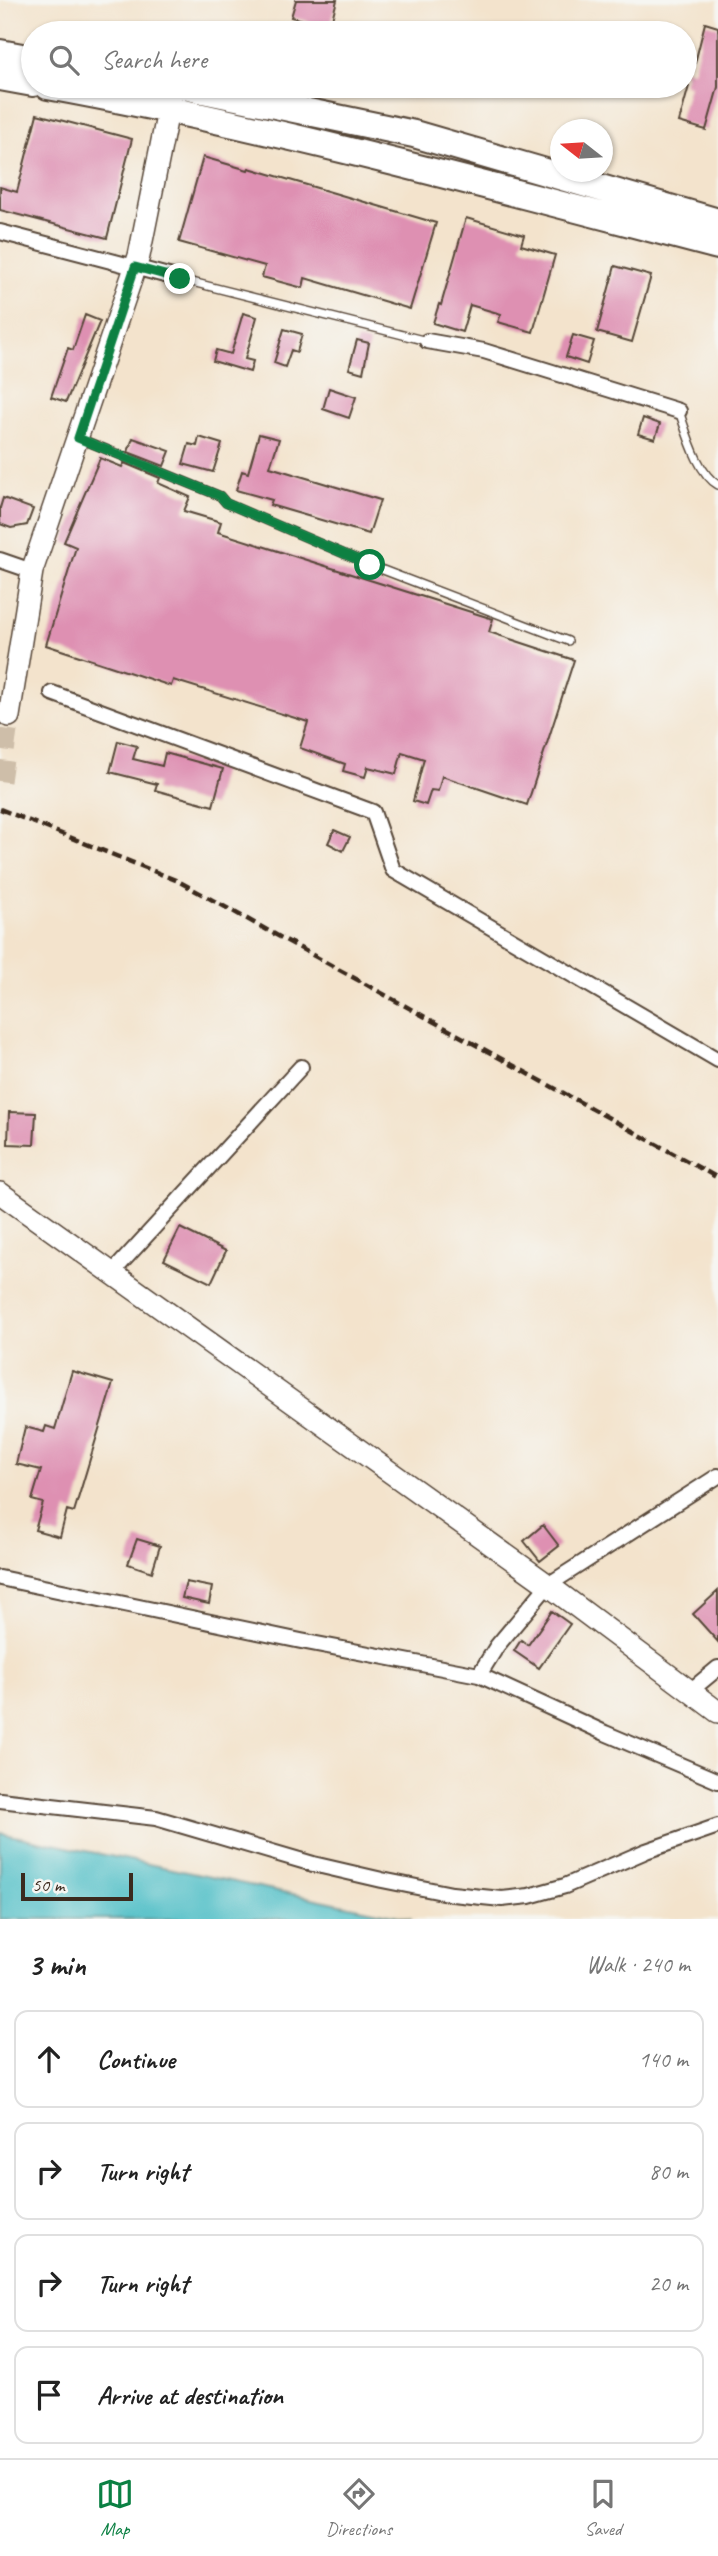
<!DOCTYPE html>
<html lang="en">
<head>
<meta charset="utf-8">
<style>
	body { margin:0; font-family:Caveat,sans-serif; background:#f2f2f2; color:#222 }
	.compass { position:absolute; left:550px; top:119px; width:63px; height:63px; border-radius:50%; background:#fff; box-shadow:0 2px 5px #0004; rotate:287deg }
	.scale { position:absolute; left:21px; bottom:18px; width:112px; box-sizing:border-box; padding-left:7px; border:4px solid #3b2a1e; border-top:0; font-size:19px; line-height:24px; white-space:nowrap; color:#3b2a1e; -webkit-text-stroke:5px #f6f6f2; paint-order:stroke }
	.stop { position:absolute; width:21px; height:21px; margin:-16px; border:5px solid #0b8043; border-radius:50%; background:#fff }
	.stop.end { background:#0b8043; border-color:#fff; box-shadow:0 2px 7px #0008 }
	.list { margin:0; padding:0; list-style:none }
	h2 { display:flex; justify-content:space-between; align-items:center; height:91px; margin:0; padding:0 28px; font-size:30px }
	h2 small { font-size:23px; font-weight:400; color:#767676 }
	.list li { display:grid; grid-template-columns:46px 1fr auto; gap:21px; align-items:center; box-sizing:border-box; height:98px; margin:0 14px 14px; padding:0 14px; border:2px solid #e0e0e0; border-radius:14px }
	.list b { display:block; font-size:26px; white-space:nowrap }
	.list em { font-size:23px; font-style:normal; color:#767676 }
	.icon { flex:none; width:38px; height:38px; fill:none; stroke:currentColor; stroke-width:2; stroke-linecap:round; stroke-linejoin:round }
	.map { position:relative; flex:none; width:718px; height:1919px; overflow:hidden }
	.search { position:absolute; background:#fff; box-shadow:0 2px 5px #0004; left:21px; right:21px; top:21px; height:77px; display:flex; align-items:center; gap:18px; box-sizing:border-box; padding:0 24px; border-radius:38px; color:#767676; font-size:26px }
	.sheet { height:539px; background:#fff }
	nav { display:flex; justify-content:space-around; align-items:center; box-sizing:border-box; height:98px; border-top:2px solid #e0e0e0; background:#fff; font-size:19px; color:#767676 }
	nav a { display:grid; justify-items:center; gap:4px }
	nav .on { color:#0b8043 }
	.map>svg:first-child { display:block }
	.water { fill:#52c0c8; stroke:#467573; stroke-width:2 }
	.building { fill:#de90b2 }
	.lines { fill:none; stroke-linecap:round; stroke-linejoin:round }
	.secondary-tunnel { stroke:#cebea9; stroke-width:21; stroke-dasharray:21 10; stroke-linecap:butt }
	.lane-casing { stroke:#574638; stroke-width:10 }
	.street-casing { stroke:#574638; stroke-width:18 }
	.secondary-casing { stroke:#574638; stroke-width:24 }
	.highway-casing { stroke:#574638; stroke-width:30 }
	.lane { stroke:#fff; stroke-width:7 }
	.street { stroke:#fff; stroke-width:14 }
	.secondary { stroke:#fff; stroke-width:21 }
	.highway { stroke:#fff; stroke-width:26 }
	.rail { stroke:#3b2a1e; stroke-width:4.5; stroke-dasharray:10 5; stroke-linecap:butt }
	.route { stroke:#0b8043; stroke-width:9 }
</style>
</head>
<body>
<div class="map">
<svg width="718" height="1919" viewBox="0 0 718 1919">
	<rect width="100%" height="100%" fill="#f6f6f2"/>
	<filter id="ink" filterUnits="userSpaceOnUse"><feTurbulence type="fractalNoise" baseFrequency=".0143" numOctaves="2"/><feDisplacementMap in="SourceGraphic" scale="14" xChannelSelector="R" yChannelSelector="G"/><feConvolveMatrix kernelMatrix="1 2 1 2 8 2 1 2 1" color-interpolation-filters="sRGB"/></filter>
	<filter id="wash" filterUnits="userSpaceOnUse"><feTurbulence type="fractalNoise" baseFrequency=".00686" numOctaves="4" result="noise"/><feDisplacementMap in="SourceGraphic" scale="28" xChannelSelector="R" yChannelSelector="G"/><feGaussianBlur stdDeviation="1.57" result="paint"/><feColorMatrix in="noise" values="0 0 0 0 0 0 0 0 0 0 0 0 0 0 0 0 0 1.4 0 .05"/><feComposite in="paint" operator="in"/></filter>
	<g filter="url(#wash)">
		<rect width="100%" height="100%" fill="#f3e3cc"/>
		<path class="water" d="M0,1833l412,86h-412z"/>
		<g id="blocks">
			<path class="building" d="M296,0h41l-7,27 -39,-10z
				M705,23l13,4v60l-12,43 -27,-8 10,-36 -4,-1v-16l8,2z
				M37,114l95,25 -25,99 -107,-28v-23l17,5z
				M203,157l45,13 1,-2 187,55 -26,86 -105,-31 -2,10 -41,-11 3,-11 -86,-24z
				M466,218l58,17 -3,10 34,10 -22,77 -35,-10 3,-8 -31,-9 -8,27 -29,-9 6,-19 2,1z
				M615,266l36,10 -19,66 -35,-10z
				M243,313l14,4 -12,42 8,2 -3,11 -37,-11 3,-11 15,4z
				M85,315l15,6 -34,81 -15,-5 17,-49 5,2z
				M284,329l18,5 -5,18 -6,-2 -6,17 -11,-4z
				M573,335l21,6 -7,23 -21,-7z
				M357,340l12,3 -6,30 -14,-4z
				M329,388l27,9 -7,21 -26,-9z
				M643,418l17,6 -5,15 -17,-5z
				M259,434l20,5 -9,28 110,33 -11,34 -99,-29 2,-5 -36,-10 6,-19 6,2z
				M199,437l23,7 -9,28 -30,-8 6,-20 8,2z
				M133,438l37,13 -6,15 -36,-14z
				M100,458l22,9 2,-4 36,15 -2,5 32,14 -6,14 37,11 -3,10 275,87 -4,13 85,28 -47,145 -85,-29 -4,15 -7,-1 -5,15 -13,-4 11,-42 -22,-7 -6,22 -28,-7 -3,10 -22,-6 2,-7 -45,-16 8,-26 -135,-42 -2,6 -125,-41 30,-98 -12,-5z
				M3,498l30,11 -6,16 -16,3 -11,-4v-16z
				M118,741l19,5 -4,13 29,7 3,-13 58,16 -10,37 -58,-16 2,-6 -47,-12z
				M334,830l16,7 -7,14 -15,-8z
				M9,1112l27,1 -2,32 -26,-1z
				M180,1228l46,23 -15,32 -47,-23z
				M72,1371l41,12 -39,129 -7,-2 -7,27 -25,-7 8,-27 -11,-3 9,-30 -25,-6 9,-37 19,5 2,-6 9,3z
				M543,1525l16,21 -19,15 -16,-20z
				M137,1539l23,7 -8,26 -24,-8z
				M186,1582l26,5 -3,17 -27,-6z
				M718,1591v51l-25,-28z
				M552,1611l18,13 -31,44 -25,-17 7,-11 7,5z"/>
		</g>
	</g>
	<g filter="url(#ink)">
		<use href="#blocks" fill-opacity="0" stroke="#574638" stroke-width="2"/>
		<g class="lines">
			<path class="secondary-tunnel" d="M0,781l9,-65"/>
			<g class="lane-casing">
				<path id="lane" d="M180,279l247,62
					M679,411c8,22 18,62 39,74
					M81,439l139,57 6,7 144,62 198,76"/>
			</g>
			<g class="street-casing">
				<path id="street" d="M0,232l180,47
					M427,341l57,10 195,60
					M0,560l32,11
					M52,693l321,119 20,58 325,190
					M112,1273l189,-206
					M0,1578l301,63 178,34 126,58 113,48
					M479,1675l18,-29 51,-61 170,-109
					M689,1692l29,-24
					M0,1800l156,18 157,46 69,16 70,14 50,5 27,-3 36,-10 81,-35 72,-25"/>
			</g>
			<g class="secondary-casing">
				<path id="secondary" d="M9,716l23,-145 107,-315 34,-170
					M0,1193l548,392 170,127"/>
			</g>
			<g class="highway-casing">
				<path id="highway" d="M0,53l33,6
					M0,77l33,6
					M48,86c226,41 448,102 670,160
					M184,86l230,48 304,88"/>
			</g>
			<use href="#lane" class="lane"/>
			<use href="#street" class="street"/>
			<use href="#secondary" class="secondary"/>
			<use href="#highway" class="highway"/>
			<path class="rail" d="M0,809l178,72 540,297"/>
		</g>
	</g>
	<g class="lines" filter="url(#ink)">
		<path class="route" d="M180,279l-45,-12 -57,171 142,58 6,7 144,62"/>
	</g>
</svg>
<svg class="compass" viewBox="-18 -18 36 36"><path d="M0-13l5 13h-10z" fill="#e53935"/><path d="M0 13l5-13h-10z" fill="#767676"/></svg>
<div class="scale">50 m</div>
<div class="stop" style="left:370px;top:565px"></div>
<div class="stop end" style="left:180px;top:279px"></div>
<div class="search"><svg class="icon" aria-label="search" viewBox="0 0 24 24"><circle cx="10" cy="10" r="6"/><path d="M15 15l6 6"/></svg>Search here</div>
</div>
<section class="sheet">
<h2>3 min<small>Walk · 240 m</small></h2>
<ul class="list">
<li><svg class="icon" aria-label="ahead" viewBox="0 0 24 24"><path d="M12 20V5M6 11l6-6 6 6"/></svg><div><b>Continue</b></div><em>140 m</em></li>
<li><svg class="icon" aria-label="right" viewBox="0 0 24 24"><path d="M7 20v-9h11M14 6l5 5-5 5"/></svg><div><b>Turn right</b></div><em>80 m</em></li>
<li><svg class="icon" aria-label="right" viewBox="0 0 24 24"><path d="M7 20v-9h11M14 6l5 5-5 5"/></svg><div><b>Turn right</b></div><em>20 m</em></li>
<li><svg class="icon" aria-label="arrive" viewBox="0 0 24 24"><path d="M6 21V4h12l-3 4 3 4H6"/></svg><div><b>Arrive at destination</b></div></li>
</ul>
</section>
<nav>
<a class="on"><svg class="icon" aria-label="map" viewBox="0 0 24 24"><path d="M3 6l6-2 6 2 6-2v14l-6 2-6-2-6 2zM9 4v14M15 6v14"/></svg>Map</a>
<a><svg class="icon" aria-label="directions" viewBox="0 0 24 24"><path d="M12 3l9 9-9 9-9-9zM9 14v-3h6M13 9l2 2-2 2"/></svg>Directions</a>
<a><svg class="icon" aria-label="saved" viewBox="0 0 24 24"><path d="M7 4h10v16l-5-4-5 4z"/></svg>Saved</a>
</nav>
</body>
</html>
